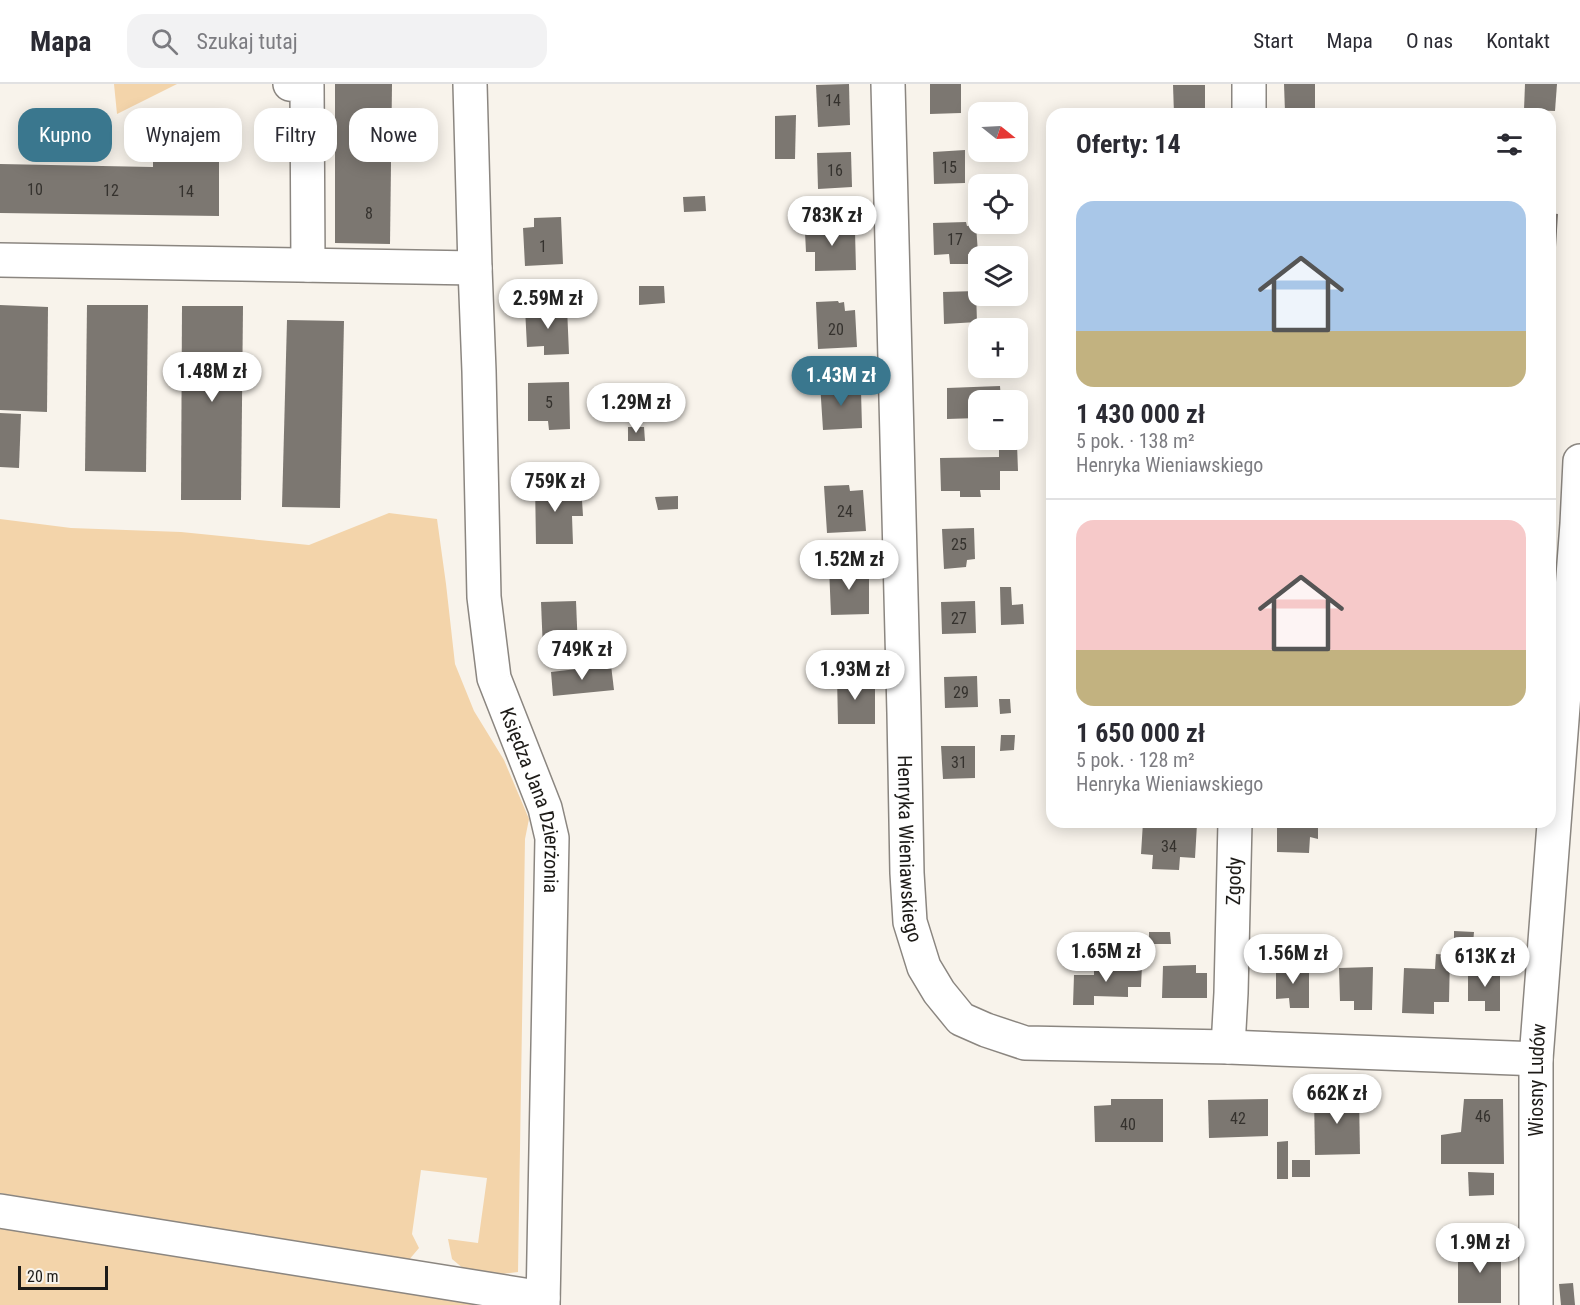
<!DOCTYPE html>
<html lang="pl">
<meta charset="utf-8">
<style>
body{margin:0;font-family:"Roboto Condensed",sans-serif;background:#f2f2f3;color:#2b2b33;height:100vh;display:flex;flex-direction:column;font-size:22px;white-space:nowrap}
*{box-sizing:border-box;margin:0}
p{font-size:20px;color:#7c7c81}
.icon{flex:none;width:33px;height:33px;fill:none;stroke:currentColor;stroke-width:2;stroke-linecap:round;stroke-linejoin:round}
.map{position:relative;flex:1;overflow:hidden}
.drawer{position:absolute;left:1046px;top:24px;width:510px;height:720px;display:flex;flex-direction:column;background:#fff;border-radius:18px;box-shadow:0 3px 15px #0003}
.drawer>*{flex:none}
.guide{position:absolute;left:18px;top:24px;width:570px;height:54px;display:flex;gap:12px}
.needle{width:39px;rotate:108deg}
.tools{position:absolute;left:968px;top:18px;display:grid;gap:12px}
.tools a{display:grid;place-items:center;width:60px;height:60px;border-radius:12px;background:#fff;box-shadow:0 3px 15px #0003;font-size:30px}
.scale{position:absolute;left:18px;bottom:15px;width:90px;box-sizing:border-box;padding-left:6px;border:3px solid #1d1b18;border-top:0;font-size:16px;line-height:21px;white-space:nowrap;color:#1d1b18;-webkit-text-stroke:4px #f8f3eb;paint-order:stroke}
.price{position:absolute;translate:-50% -51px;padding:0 14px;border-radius:21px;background:#fff;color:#222;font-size:20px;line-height:39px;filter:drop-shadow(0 2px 3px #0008)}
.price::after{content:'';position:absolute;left:50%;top:36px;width:18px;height:14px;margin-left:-9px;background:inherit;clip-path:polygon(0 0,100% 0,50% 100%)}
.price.selected{background:#3a778e;color:#fff}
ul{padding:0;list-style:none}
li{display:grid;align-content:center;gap:12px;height:318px;padding:0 30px}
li+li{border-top:2px solid #e1e1e2}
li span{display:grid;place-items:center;height:186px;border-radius:18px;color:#555}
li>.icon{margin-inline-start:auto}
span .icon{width:108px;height:108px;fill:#fffc;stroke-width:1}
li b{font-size:26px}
h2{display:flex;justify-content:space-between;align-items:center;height:72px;padding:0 30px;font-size:26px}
.chip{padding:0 21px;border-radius:18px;background:#fff;box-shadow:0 3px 15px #0003;font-size:21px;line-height:54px}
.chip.selected{background:#3a778e;color:#fff}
header{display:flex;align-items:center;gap:36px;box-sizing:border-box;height:84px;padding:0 30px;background:#fff;border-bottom:2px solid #e1e1e2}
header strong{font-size:28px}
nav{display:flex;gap:33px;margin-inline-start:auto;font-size:21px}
.search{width:420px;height:54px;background:#f2f2f3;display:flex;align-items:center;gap:15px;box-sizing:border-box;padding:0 21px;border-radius:18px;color:#7c7c81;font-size:22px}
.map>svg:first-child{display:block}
</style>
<header>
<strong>Mapa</strong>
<div class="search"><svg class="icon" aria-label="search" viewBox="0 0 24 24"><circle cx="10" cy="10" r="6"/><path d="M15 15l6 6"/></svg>Szukaj tutaj</div>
<nav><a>Start</a><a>Mapa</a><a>O nas</a><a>Kontakt</a></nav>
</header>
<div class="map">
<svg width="1580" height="1221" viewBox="0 0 1580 1221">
<rect width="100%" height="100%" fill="#f8f3eb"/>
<g fill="#f3d4aa">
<path d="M 114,0 L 177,0 L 117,30 Z"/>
<path d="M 389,429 L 437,435 L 446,500 L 455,580 L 474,627 L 504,676 L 529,735 L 525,755 L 518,1188 L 484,1192 L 464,1185 L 452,1175 L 448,1155 L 478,1159 L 487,1094 L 421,1086 L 412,1150 L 419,1164 L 408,1177 L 0,1109 L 0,435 L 71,444 L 181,448 L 309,461 Z"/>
<path d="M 0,1140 L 518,1221 L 0,1221 Z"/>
</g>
<g fill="#7c7771">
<path d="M 335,0 L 392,0 L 390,160 L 335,159 Z"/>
<path d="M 849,0 L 850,41 L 818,43 L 816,1 Z"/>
<path d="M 930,0 L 961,0 L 961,29 L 930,30 Z"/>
<path d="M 1284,0 L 1315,0 L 1315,28 L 1285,28 Z"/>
<path d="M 1525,0 L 1557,0 L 1555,27 L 1524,26 Z"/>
<path d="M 1173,1 L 1205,1 L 1205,30 L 1174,30 Z"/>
<rect x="1481" y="24" width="20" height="6"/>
<path d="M 796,31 L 795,75 L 775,75 L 775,32 Z"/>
<path d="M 1550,62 L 1554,62 L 1553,95 L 1550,95 Z"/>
<path d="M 965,66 L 965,99 L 934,100 L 933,68 Z"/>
<path d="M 851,68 L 852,103 L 818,105 L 817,69 Z"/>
<path d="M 153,75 L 219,76 L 219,132 L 0,129 L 0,80 L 153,83 Z"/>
<path d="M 705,112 L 706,127 L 684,128 L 683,113 Z"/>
<path d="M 1550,129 L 1558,130 L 1556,163 L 1550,163 Z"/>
<path d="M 561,133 L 563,180 L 525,182 L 523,144 L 534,143 L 534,134 Z"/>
<path d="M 966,138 L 967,142 L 976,141 L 978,169 L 968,170 L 968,180 L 950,180 L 949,170 L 934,171 L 933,139 Z"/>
<path d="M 814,139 L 845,139 L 845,147 L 855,147 L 856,186 L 815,187 L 815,168 L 806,168 L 805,148 L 814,147 Z"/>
<path d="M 639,202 L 664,202 L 665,219 L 639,221 Z"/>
<path d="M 976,207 L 977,238 L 944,240 L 943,208 Z"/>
<path d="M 838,217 L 839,219 L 844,218 L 845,227 L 855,226 L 857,263 L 818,265 L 816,218 Z"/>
<path d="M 0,221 L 48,223 L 47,328 L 0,326 Z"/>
<path d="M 87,221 L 148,221 L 146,388 L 85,387 Z"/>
<path d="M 182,222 L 243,222 L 241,416 L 181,416 Z"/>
<path d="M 567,223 L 569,270 L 544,271 L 544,262 L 527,263 L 525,224 Z"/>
<path d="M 287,236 L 344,237 L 340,424 L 282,423 Z"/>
<path d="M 569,298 L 570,345 L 549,346 L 548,337 L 528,337 L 528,299 Z"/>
<path d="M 846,298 L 846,306 L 861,306 L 862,344 L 823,346 L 820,299 Z"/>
<path d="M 1000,302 L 1001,316 L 978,316 L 978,334 L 947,335 L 947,304 Z"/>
<path d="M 0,329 L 21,330 L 19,384 L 0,383 Z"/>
<path d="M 628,343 L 644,343 L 645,357 L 628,357 Z"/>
<path d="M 999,360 L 1017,360 L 1018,387 L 1000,387 L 1000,406 L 980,406 L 981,413 L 960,413 L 960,407 L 941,407 L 940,374 L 999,373 Z"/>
<path d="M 571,397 L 571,415 L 582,416 L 583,432 L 572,432 L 573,460 L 536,460 L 535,398 Z"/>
<path d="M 849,401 L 850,407 L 863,406 L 866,447 L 827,449 L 824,402 Z"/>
<path d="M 678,412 L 678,425 L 658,426 L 655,413 Z"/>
<path d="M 974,444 L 975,475 L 967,476 L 966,483 L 944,485 L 942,445 Z"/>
<path d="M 856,482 L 856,489 L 869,489 L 869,530 L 831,531 L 829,483 Z"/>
<path d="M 1000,503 L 1011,503 L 1012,521 L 1023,520 L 1024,540 L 1001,541 Z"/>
<path d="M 576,517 L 578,566 L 543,567 L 541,518 Z"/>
<path d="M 975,517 L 976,549 L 942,550 L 941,518 Z"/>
<path d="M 611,581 L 614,606 L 553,612 L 551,588 Z"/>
<path d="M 863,591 L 864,601 L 875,601 L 875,640 L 838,640 L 837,592 Z"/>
<path d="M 977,592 L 978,623 L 945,624 L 944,593 Z"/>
<path d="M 999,615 L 1010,615 L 1011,629 L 1000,630 Z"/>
<path d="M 1001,651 L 1015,651 L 1014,666 L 1000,667 Z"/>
<path d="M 941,662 L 975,662 L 975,694 L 943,695 Z"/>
<path d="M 1143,738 L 1197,740 L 1195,774 L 1180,773 L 1179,786 L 1152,785 L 1153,771 L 1141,770 Z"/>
<path d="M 1277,738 L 1318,738 L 1318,755 L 1310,753 L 1309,769 L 1277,768 Z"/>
<path d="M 1454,847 L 1474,848 L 1473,860 L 1454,860 Z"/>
<path d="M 1149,848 L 1170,848 L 1171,860 L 1149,860 Z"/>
<path d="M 1307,855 L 1320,855 L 1320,878 L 1308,879 Z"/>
<path d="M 1436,870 L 1450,871 L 1449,918 L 1434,918 L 1434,930 L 1402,929 L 1404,884 L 1435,885 Z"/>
<path d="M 1094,880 L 1142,881 L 1141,903 L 1128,903 L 1128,913 L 1094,912 L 1094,921 L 1073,921 L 1074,891 L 1094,891 Z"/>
<path d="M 1196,881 L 1196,889 L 1207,889 L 1207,914 L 1162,914 L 1163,882 Z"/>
<path d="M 1276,882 L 1309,882 L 1309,924 L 1290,924 L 1289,914 L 1276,915 Z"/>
<path d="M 1373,883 L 1372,926 L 1354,926 L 1354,917 L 1340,917 L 1339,884 Z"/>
<path d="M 1500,885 L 1500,927 L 1485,927 L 1485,917 L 1468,917 L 1468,886 Z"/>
<path d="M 1314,1012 L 1359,1012 L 1360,1070 L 1315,1071 Z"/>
<path d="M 1111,1015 L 1163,1015 L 1163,1058 L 1095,1058 L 1094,1022 L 1111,1021 Z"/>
<path d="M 1268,1015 L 1268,1052 L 1209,1054 L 1208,1016 Z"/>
<path d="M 1464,1015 L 1503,1015 L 1504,1080 L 1441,1080 L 1441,1051 L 1461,1048 Z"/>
<path d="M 1288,1057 L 1288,1095 L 1277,1095 L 1277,1058 Z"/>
<rect x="1292" y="1076" width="18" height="17"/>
<path d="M 1468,1088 L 1494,1089 L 1494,1111 L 1469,1112 Z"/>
<rect x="1458" y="1162" width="43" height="57"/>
<path d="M 1573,1199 L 1575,1221 L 1561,1221 L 1559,1200 Z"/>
</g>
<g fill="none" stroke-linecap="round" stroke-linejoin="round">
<g stroke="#8b8680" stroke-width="36">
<g id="minor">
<path d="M 290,0 L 307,2 L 308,181"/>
<path id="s1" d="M 470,0 L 475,184 L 479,287 L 484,513 L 494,594 L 545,724 L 552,754 L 543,1221"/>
<path id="s2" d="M 888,0 L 904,629 L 907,789 L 910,838 L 924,883 L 939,908 L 961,935 L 986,946 L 1025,959 L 1228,963 L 1536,975"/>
<path d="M 1249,30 L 1249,0"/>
<path d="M 0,176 L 475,184"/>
<path id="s3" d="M 1228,963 L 1231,909 L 1235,738"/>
<path d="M 0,1127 L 543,1214"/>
<path id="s4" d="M 1536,1221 L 1536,975 L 1577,440 L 1580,377"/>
</g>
</g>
<use href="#minor" stroke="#fff" stroke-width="33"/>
</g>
<g text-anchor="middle" stroke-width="4.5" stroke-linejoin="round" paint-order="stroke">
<g font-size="16" fill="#35322e">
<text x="833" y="22">14</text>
<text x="949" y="89">15</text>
<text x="835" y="92">16</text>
<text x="35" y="111">10</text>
<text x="111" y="112">12</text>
<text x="186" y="113">14</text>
<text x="369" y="135">8</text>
<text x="955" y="161">17</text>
<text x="543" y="168">1</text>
<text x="836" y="251">20</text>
<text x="549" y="324">5</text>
<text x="845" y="433">24</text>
<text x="959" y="466">25</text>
<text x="959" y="540">27</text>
<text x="961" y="614">29</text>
<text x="959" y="684">31</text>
<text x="1169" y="768">34</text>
<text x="1483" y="1038">46</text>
<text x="1238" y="1040">42</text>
<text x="1128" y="1046">40</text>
</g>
<g font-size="20" fill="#1d1b18" stroke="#f8f3eb">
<text dy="7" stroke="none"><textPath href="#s1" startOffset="724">Księdza Jana Dzierżonia</textPath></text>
<text dy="7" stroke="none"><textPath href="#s2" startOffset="765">Henryka Wieniawskiego</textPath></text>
<text dy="7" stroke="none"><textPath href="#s3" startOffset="166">Zgody</textPath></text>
<text dy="7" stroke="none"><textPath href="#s4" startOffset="225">Wiosny Ludów</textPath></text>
</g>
</g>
</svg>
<div class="tools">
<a><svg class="needle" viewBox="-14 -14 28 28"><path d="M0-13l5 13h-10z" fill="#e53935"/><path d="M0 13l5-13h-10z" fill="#7c7c81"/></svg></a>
<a><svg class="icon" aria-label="locate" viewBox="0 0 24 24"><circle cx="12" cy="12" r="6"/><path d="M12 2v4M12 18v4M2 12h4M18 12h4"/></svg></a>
<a><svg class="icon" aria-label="layers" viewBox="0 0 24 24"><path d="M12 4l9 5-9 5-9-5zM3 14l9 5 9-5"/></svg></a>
<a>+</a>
<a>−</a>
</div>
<div class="scale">20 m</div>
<b class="price" style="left:832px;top:163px">783K zł</b>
<b class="price" style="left:548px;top:246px">2.59M zł</b>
<b class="price" style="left:212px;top:319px">1.48M zł</b>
<b class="price selected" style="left:841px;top:323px">1.43M zł</b>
<b class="price" style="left:636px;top:350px">1.29M zł</b>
<b class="price" style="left:555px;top:429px">759K zł</b>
<b class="price" style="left:849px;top:507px">1.52M zł</b>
<b class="price" style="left:582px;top:597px">749K zł</b>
<b class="price" style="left:855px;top:617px">1.93M zł</b>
<b class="price" style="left:1106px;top:899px">1.65M zł</b>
<b class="price" style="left:1293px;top:901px">1.56M zł</b>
<b class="price" style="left:1485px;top:904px">613K zł</b>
<b class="price" style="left:1337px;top:1041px">662K zł</b>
<b class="price" style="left:1480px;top:1190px">1.9M zł</b>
<div class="guide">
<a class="chip selected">Kupno</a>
<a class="chip">Wynajem</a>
<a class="chip">Filtry</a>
<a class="chip">Nowe</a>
</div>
<section class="drawer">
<h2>Oferty: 14<svg class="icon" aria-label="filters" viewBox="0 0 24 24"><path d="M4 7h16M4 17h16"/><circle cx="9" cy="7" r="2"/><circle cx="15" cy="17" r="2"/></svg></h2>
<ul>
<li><span style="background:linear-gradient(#a9c7e8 70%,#c2b280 0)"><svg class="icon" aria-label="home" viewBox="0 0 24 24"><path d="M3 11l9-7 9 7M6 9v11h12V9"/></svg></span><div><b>1 430 000 zł</b><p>5 pok. · 138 m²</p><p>Henryka Wieniawskiego</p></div></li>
<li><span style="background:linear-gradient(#f6c9c9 70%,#c2b280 0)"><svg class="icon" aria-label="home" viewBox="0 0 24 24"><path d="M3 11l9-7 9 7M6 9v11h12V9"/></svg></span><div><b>1 650 000 zł</b><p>5 pok. · 128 m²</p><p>Henryka Wieniawskiego</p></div></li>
</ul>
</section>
</div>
